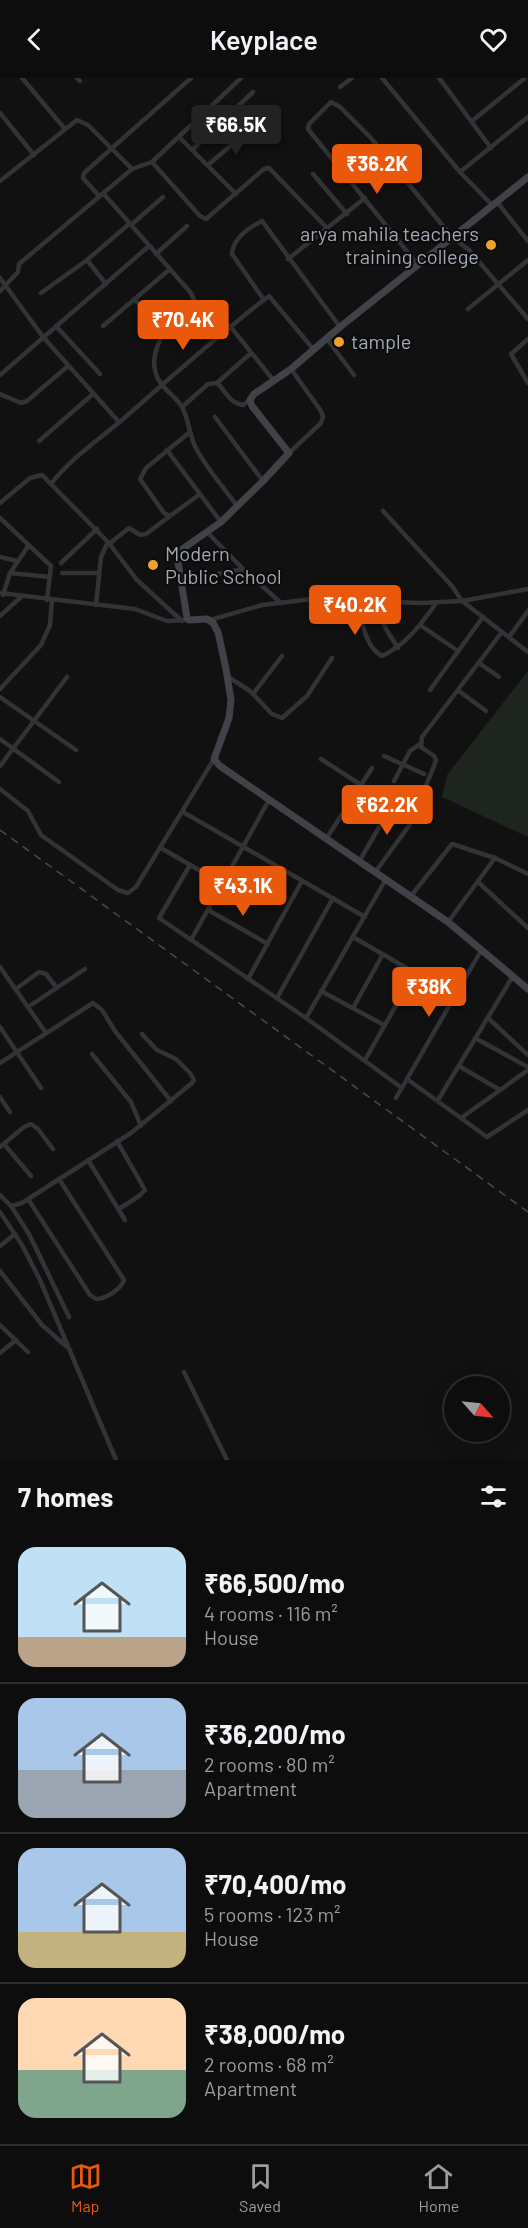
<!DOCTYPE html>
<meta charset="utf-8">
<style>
body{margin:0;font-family:Barlow,sans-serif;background:#161617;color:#f1f3f6;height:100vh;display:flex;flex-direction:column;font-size:22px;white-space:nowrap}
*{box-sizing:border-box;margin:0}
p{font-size:20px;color:#9a9c9e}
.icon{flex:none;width:33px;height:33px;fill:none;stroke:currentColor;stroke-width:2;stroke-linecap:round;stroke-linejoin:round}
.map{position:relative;height:1382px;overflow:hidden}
.panel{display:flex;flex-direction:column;background:#0d0d0e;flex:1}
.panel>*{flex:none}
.needle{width:39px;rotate:117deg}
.tools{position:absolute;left:444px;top:1298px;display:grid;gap:12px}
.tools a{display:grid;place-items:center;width:66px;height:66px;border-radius:50%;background:#0d0d0e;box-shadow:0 6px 24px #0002,0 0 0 2px #2d2d2e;font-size:30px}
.price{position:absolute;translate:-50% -51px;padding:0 14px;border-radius:6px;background:#ea580c;color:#fff;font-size:20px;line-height:39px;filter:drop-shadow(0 2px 3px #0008)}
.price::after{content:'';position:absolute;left:50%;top:36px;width:18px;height:14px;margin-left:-9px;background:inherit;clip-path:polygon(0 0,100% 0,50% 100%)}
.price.current{background:#222;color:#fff}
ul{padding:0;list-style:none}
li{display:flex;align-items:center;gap:18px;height:150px;padding:0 18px}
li+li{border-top:2px solid #2d2d2e}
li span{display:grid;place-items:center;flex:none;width:168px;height:120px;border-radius:18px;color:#555}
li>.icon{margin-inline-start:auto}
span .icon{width:72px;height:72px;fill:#fffc;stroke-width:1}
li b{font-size:26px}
h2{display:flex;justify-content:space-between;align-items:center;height:72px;padding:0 18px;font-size:26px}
header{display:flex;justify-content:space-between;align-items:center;height:78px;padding:0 18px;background:#0d0d0e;font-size:27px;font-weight:600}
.tabs{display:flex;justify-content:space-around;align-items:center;height:84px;border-top:2px solid #2d2d2e;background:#0d0d0e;font-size:16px;color:#9a9c9e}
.tabs a{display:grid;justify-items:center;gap:3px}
.tabs .current{color:#ea580c}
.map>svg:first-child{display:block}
</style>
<header><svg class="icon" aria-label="back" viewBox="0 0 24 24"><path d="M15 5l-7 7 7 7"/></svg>Keyplace<svg class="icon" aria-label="heart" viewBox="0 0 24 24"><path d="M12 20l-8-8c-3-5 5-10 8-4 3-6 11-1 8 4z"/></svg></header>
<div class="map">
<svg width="528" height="1382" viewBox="0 0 528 1382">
<rect width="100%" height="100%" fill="#111112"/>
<path fill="#1d251e" d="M 528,593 L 528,759 L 442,719 L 447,697 Z"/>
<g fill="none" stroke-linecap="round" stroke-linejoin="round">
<g stroke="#323337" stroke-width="4.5">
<path d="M 22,0 L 65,51"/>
<path d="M 77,0 L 80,3"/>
<path d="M 382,0 L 460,94 L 492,127"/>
<path d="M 439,0 L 491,70"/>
<path d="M 340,9 L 352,0"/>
<path d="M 0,35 L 34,77"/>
<path d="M 472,43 L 525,0"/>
<path d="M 179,59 L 236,116"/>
<path d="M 193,71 L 253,14"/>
<path d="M 152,84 L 200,138 L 206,141 L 264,91 L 269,90 L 328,151"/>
<path d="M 208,87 L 250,51"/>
<path d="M 460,94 L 528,39"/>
<path d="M 313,96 L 347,136"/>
<path d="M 346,97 L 378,70"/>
<path d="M 0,103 L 77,42 L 88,47 L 132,91"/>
<path d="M 103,115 L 191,215 L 195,224 L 221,255"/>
<path d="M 99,118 L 83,100 L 84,95 L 191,0"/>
<path d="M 497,124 L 528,163"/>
<path d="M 131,147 L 163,119"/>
<path d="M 156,176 L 187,148"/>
<path d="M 288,181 L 365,120"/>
<path d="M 87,182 L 106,206"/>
<path d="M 418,187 L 308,51 L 309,46 L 331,24 L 340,29 L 371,60 L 452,159 L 469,172 L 528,241"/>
<path d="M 0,200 L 43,259 L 119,344"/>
<path d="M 0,213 L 18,194 L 19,186 L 132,91 L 152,84 L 241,0"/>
<path d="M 41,215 L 87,182 L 129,146"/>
<path d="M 135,222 L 165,253"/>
<path d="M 264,222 L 232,176 C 233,161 248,150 262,143 L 340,249"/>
<path d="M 195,224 C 174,238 147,269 156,296 C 160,310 175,317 182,329 C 189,341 189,359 197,372 C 208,392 224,410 237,428"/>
<path d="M 468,231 L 528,182"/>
<path d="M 56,248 L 100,296"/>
<path d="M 103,248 L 170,191"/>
<path d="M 230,248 L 274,303"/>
<path d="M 327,261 L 354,297"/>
<path d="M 528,261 L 511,276 L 528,305"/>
<path d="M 0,297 L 149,168"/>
<path d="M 217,305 L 251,275"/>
<path d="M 0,316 L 21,325 L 27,323 L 68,288"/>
<path d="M 182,329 L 208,306 L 217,305 C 226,313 229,325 243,327 L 250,322"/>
<path d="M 215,339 L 263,403"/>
<path d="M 190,354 L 146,390 L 140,401 L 164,435 L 170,438 L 200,416"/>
<path d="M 39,363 L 93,316"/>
<path d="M 167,372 L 221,444"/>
<path d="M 289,375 L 321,345 L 323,339 L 321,333 L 291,291"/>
<path d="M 51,406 C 71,380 97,363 122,342 C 170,300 218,257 269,218 L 314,272"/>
<path d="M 0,425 L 30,400 L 42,397 L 108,464 L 101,479 L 96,527"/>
<path d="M 383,433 L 452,508 L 462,523 L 528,574"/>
<path d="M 0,440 L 51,488 L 47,522"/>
<path d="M 207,454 L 243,491 L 281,525"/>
<path d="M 108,464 L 137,502 L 182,543"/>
<path d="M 109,466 L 129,450 L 140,457 L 146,456 L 170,438"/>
<path d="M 0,479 L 17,483"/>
<path d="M 61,485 L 97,451"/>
<path d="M 10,495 L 50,499"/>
<path d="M 62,495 L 98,495"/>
<path d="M 182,503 L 243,491"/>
<path d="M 0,515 L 135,531 L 167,543 L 189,542"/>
<path d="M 3,517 L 10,495 L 29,467"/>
<path d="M 360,522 C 360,540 365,569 382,578 C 406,567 422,545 437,524"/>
<path d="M 374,523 L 386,551 L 398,570"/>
<path d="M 0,538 L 21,519"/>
<path d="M 210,542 L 262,527 L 313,521 L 421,525 L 462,523 L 528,511"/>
<path d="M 420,547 L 458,573"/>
<path d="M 509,559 L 528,533"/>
<path d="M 479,585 L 499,599"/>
<path d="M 227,598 L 250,613 L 272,636 L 282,640 L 307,618 L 332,580"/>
<path d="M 0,611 L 41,567 L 50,547 L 52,522"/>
<path d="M 430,612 L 483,539"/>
<path d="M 459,613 L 486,633"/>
<path d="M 253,616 L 282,578"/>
<path d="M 0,619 L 76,672"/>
<path d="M 0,661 L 59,704"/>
<path d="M 384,678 L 424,696"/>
<path d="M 321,681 L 361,707"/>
<path d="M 0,688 L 67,599"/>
<path d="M 394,703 L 410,673 L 420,666"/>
<path d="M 0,711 L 28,733 L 41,757 L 118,812 L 128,815 L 136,809 L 214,681"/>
<path d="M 183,734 L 365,839"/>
<path d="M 326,761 L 372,690"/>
<path d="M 161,770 L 223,806"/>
<path d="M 360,782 L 395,722"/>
<path d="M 190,787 L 159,840 L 306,940 L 402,1010"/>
<path d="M 376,793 L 411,745 L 434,688 L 436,682 L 434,678 L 421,669 L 422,659 L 502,554"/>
<path d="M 478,804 L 528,850"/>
<path d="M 411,818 L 452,766 L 495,780 L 528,796"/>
<path d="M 208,832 L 268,866"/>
<path d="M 448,844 L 495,780"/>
<path d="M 353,859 L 455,918"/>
<path d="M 191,862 L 269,722"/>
<path d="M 0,889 L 46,955"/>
<path d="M 248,901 L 302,803"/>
<path d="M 16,911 L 39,894 L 46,896 L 57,910"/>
<path d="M 321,913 L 384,947"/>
<path d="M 277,920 L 333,820"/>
<path d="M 28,929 L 85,891"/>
<path d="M 353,930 L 383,876"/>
<path d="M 306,940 L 386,801"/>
<path d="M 488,940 L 528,977"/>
<path d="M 0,949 L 41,1010"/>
<path d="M 475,960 L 528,989"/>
<path d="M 92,976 L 131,1024 L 141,1048"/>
<path d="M 365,982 L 415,894"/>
<path d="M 0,985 L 93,925 L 102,932 L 115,953 L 171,1023"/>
<path d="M 459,988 L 500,1012"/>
<path d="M 407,1001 L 487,1059 L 528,1032"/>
<path d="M 0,1019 L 10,1034"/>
<path d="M 396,1020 L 482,871"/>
<path d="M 438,1022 L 513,898"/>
<path d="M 461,1040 L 528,992"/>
<path d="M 117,1063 L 145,1112 L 139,1118 L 119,1131"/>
<path d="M 4,1066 L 31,1098"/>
<path d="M 0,1069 L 24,1049 L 31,1046 L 38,1051 L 53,1071"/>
<path d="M 88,1082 L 125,1142"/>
<path d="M 0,1117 L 11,1128 L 22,1125 L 131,1055 L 192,1005 L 194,1002 L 190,995 L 176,981 L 157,972 L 142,956"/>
<path d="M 28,1121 L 90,1217 L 96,1221 C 106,1221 121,1211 124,1202 L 59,1101"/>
<path d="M 11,1128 L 29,1156 L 69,1239"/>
<path d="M 0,1134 L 22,1167 L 40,1202 L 116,1382"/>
<path d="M 0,1168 L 15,1156"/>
<path d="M 0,1193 L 42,1247 L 67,1269"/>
<path d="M 0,1247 L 28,1274"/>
<path d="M 0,1275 L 16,1262"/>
<path d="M 184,1294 L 227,1382"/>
</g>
<path stroke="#404247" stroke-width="7" d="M 528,99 L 340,249 L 291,291 L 254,316 L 250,322 L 252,328 L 289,375 L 263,403 L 221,444 L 181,472 L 178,484 L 187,540 L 189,542 L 207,541 L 213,545 L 218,554 L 226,591 L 231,622 L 229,640 L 214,681 L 220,688 L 448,844 L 528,911"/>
<path stroke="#494b50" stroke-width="1.5" stroke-dasharray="8 6" stroke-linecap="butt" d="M 0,752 L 528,1134"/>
</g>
<g fill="#efa12c" stroke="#0c0c0d" stroke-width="2">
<circle cx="491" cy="167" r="6"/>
<circle cx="339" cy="264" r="6"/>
<circle cx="153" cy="487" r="6"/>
</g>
<g text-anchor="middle" stroke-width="4.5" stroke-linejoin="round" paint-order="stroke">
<g font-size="20" fill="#a2a8b3" stroke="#0c0c0d" text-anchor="start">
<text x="479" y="163" text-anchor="end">arya mahila teachers<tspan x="479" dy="23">training college</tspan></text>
<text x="351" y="271">tample</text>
<text x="165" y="483">Modern<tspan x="165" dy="23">Public School</tspan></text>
</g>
</g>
</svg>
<div class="tools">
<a><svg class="needle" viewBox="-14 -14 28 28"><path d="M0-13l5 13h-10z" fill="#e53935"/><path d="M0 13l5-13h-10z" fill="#9a9c9e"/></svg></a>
</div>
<b class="price current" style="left:236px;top:78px">₹66.5K</b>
<b class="price" style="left:377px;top:117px">₹36.2K</b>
<b class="price" style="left:183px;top:273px">₹70.4K</b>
<b class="price" style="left:355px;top:558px">₹40.2K</b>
<b class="price" style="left:387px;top:758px">₹62.2K</b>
<b class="price" style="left:243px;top:839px">₹43.1K</b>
<b class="price" style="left:429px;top:940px">₹38K</b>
</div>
<section class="panel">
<h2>7 homes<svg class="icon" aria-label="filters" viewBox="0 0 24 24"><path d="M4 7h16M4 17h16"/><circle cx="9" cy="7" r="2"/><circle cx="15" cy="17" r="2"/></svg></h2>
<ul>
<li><span style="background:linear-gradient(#bfe0f5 75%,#b9a48a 0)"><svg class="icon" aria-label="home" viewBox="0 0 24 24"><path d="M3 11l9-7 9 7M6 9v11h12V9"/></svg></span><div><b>₹66,500/mo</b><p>4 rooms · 116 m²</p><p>House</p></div></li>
<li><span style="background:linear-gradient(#a9c7e8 60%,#9aa5b1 0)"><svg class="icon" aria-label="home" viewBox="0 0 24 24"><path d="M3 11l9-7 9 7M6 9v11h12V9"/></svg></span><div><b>₹36,200/mo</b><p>2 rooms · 80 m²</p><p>Apartment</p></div></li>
<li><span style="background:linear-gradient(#a9c7e8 70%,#c2b280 0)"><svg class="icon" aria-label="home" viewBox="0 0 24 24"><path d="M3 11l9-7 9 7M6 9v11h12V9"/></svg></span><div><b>₹70,400/mo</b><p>5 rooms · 123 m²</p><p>House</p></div></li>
<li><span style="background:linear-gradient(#ffd9b3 60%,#7fa58c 0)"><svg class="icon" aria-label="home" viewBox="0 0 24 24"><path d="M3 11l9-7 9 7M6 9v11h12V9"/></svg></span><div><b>₹38,000/mo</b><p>2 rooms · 68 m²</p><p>Apartment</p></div></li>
</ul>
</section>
<nav class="tabs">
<a class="current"><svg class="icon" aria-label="map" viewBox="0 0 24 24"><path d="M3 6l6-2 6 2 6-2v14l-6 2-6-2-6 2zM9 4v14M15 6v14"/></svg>Map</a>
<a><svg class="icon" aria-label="saved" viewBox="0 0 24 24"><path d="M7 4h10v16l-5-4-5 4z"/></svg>Saved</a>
<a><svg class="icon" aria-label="home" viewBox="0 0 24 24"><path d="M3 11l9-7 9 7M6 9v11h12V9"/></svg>Home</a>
</nav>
